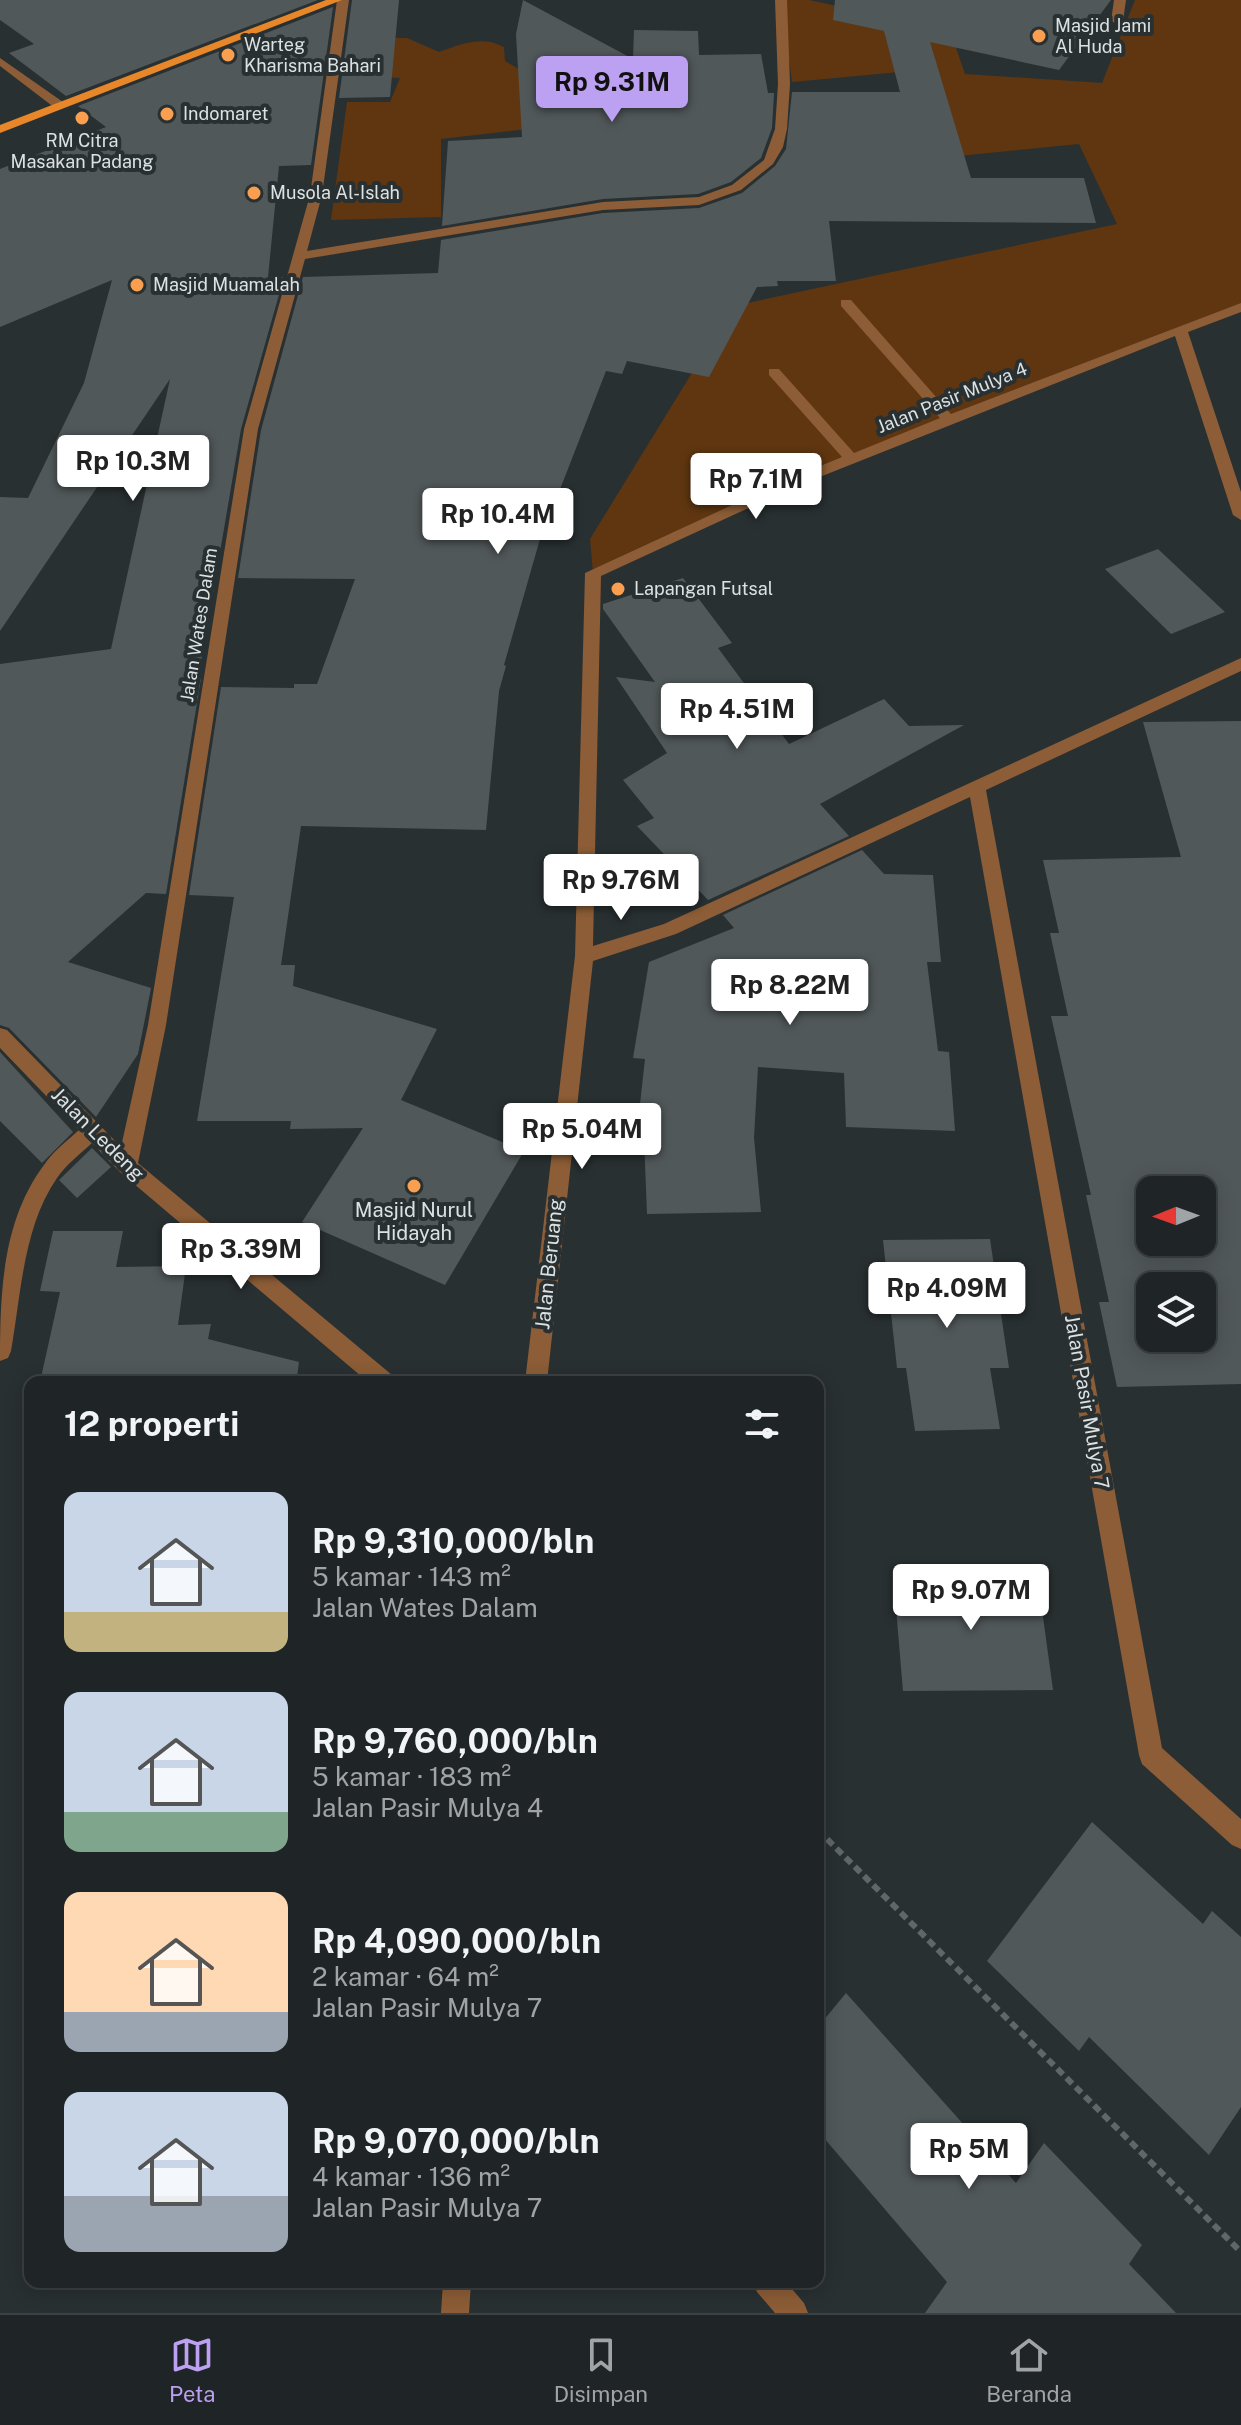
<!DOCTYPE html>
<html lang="id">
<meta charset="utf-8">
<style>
body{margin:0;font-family:"Public Sans",sans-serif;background:#272c2e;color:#f1f3f6;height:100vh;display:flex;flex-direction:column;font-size:30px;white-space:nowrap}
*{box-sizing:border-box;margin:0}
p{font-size:26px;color:#a1a4a7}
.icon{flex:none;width:44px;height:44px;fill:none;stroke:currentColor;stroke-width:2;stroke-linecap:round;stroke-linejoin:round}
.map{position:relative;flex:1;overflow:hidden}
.sheet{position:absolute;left:24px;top:1376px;width:800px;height:912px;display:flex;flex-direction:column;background:#1f2426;border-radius:16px;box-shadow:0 4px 20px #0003,0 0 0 2px #3c4143}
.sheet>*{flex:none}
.needle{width:52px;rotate:269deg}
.tools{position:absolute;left:1136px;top:1176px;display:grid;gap:16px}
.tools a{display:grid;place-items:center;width:80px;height:80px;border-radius:16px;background:#1f2426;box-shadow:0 4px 20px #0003,0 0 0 2px #3c4143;font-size:40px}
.price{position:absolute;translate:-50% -68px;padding:0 18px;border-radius:8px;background:#fff;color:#222;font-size:26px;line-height:52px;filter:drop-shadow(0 2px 4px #0008)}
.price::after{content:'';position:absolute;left:50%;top:48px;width:24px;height:18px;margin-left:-12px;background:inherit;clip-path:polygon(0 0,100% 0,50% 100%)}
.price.on{background:#bca0f2;color:#111}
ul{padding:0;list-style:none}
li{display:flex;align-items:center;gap:24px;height:200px;padding:0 40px}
li span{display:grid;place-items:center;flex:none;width:224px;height:160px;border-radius:16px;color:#555}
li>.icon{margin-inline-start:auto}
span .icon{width:96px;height:96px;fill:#fffc;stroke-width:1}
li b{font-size:34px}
h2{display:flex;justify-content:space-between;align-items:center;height:96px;padding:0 40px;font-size:34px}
.dock{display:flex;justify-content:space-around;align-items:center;height:112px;border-top:2px solid #3c4143;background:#1f2426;font-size:22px;color:#a1a4a7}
.dock a{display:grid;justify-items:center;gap:4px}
.dock .on{color:#bca0f2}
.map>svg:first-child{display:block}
</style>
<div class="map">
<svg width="1241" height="2313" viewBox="0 0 1241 2313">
<rect width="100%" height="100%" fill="#293032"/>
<g fill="#5f3610">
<path d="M 781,0 L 809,0 L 950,30 L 965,74 L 1102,83 L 1135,0 L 1241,0 L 1241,307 L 950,421 L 593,573 L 590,539 L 733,306 L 1117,224 L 1079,144 L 939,158 L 921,70 L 792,82 Z"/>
<path d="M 392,38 L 407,38 L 439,52 C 461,44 482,35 504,47 L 505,61 L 607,120 L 441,139 L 441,217 L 331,220 L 347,102 L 390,102 L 400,78 L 352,75 Z"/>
</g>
<g fill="#51585a" fill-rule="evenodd">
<path d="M 0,0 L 318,0 L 66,96 L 9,53 L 34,44 L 0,20 Z"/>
<path d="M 352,0 L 399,0 L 390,97 L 339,98 Z"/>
<path d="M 523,0 L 633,59 L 634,30 L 698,31 L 699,55 L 761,54 L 768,93 L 774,93 L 772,128 L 761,158 L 731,182 L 698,194 L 603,199 L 442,226 L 448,141 L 522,137 L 516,34 Z"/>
<path d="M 835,0 L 1111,0 L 1059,70 L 930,42 L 971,178 L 1084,178 L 1096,223 L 829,221 L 836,281 L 777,281 L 778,286 L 757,287 L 709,377 L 627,361 L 622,374 L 606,371 L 545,528 L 544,525 L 504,665 L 506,666 L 499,691 L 486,830 L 301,826 L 281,965 L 295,965 L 293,986 L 437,1029 L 401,1100 L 524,1151 L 445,1285 L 302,1222 L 363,1128 L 290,1129 L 291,1121 L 197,1121 L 234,897 L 189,895 L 221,687 L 294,688 L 294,684 L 317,684 L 355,579 L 238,578 L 261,430 L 303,277 L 438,273 L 441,240 L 603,213 L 699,208 L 742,193 L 775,166 L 786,149 L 792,92 L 900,92 L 884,31 L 833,20 Z"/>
<path d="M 333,7 L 311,165 L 279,166 L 268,277 L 284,277 L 241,429 L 213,593 L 204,593 L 201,678 L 166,894 L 146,893 L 68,962 L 151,988 L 138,1054 L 96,1117 L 9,1028 L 0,1025 L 0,664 L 111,649 L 170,379 L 0,631 L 0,497 L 28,498 L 84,383 L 112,280 L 0,327 L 0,169 L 106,127 L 78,106 Z"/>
<path d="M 1158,549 L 1225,612 L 1171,634 L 1105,569 Z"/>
<path d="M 683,578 L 732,643 L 718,648 L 789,744 L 884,699 L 909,726 L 964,725 L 820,804 L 849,836 L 708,900 L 637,826 L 654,818 L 623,780 L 667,753 L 616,677 L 655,682 L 603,609 L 603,604 Z"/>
<path d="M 1241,721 L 1241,1384 L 1117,1387 L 1099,1302 L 1109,1302 L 1086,1195 L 1091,1195 L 1051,1016 L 1068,1016 L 1050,933 L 1059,933 L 1043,860 L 1181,857 L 1143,722 ZM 1150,1190 L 1202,1190 L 1202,1242 L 1150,1242 ZM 1150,1286 L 1202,1286 L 1202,1338 L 1150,1338 Z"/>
<path d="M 862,850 L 884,874 L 933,875 L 941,962 L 927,962 L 938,1051 L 949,1052 L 955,1131 L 846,1127 L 844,1073 L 758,1067 L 754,1138 L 761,1212 L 647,1214 L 643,1113 L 639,1113 L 645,1059 L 633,1058 L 649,962 L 734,928 L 723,915 Z"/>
<path d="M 0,1052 L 73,1132 L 42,1163 L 0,1121 Z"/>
<path d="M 92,1148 L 111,1167 L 77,1198 L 59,1180 Z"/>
<path d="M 53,1231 L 123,1231 L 116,1267 L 186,1266 L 178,1325 L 211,1324 L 208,1339 L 299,1362 L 297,1377 L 40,1382 L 60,1292 L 40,1291 Z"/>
<path d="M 990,1239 L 1009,1368 L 990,1368 L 1000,1429 L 915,1431 L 906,1368 L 897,1368 L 883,1240 Z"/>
<path d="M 893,1572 L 1037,1573 L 1053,1690 L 903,1691 Z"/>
<path d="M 1092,1822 L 1203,1924 L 1212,1911 L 1241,1937 L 1241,2107 L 1209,2155 L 1089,2037 L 1079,2051 L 987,1961 Z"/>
<path d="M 846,1993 L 1016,2183 L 1044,2143 L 1142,2245 L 1129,2264 L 1176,2313 L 925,2313 L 947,2282 L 818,2131 L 818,2027 Z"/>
</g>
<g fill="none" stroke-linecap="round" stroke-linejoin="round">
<path stroke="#606768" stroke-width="6" stroke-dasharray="8 5" stroke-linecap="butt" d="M 818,1830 L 1241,2252"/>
<g fill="#8c5d36" fill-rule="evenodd">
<path d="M 337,0 L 349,0 L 322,195 L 307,251 L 603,202 L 699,197 L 732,185 L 764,160 L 775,129 L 778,84 L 775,0 L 787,0 L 790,84 L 787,129 L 783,147 L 773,164 L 741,190 L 699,205 L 603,210 L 305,259 L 258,429 L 166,1025 L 138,1163 L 392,1375 L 395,1382 L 368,1382 L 120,1172 L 92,1143 C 80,1154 66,1165 57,1178 C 23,1227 21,1295 11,1351 L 8,1358 L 0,1361 C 0,1294 2,1221 44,1165 C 53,1151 67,1141 79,1130 L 0,1048 L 0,1028 L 7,1030 L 121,1147 L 148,1025 L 244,429 L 310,195 Z"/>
<path d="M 1114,0 L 1126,0 L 1123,21 L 1117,24 L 1111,21 Z"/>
<path d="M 0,58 L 63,102 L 63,108 L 55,108 L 0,66 Z"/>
<path d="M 841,300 L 851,300 L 951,414 L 1241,303 L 1241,312 L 1188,332 L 1241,492 L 1241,520 L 1233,515 L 1175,336 L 792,488 L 601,576 L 593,946 L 664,924 L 1241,658 L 1241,671 L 986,790 L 1162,1748 L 1241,1819 L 1241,1849 L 1232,1845 L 1142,1764 L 1139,1755 L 970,797 L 676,934 L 593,961 L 547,1382 L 525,1382 L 575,956 L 585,573 L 782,482 L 842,457 L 769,375 L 769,369 L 779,369 L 854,453 L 940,418 L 841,306 Z"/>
<path d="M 443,2282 L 471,2282 L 469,2313 L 441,2313 Z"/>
<path d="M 753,2282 L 786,2282 L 804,2303 L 808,2313 L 775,2313 L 757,2292 Z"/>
</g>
<path fill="#e78729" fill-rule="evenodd" d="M 326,0 L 342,0 L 0,133 L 0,125 Z"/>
</g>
<g fill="#fa9f4f" stroke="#293032" stroke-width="3">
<circle cx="1039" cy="36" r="8"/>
<circle cx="228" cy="55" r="8"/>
<circle cx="167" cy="114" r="8"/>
<circle cx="82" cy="118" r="8"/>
<circle cx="254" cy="193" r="8"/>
<circle cx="137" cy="285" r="8"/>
<circle cx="618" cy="589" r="8"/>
<circle cx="414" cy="1186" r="8"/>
</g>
<g text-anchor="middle" stroke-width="8" stroke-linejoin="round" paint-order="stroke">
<g font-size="18" fill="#dce1e2" stroke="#293032" text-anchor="start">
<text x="1055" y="32">Masjid Jami<tspan x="1055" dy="21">Al Huda</tspan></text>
<text x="244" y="51">Warteg<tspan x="244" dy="21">Kharisma Bahari</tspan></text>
<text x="183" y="120">Indomaret</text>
<text x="82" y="147" text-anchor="middle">RM Citra<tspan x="82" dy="21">Masakan Padang</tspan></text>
<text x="270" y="199">Musola Al-Islah</text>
<text x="153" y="291">Masjid Muamalah</text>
<text x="634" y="595">Lapangan Futsal</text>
</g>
<g font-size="18" fill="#dce1e2" stroke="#293032">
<text transform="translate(952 398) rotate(-22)" y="6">Jalan Pasir Mulya 4</text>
<text transform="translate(199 625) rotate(-81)" y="6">Jalan Wates Dalam</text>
</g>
<g font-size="20" fill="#dce1e2" stroke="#293032">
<text transform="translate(98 1134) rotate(45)" y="7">Jalan Ledeng</text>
<text transform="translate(549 1264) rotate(-84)" y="7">Jalan Beruang</text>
<text transform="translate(1087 1402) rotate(80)" y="7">Jalan Pasir Mulya 7</text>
</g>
<g font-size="20" fill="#dce1e2" stroke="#293032">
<text x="414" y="1217">Masjid Nurul<tspan x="414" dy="23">Hidayah</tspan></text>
</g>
</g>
</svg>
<div class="tools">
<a><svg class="needle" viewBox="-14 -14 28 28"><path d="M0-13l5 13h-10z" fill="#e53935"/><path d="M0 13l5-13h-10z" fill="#a1a4a7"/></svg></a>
<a><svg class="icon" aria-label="layers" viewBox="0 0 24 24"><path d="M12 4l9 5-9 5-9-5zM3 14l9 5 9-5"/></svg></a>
</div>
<b class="price on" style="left:612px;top:124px">Rp 9.31M</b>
<b class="price" style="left:133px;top:503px">Rp 10.3M</b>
<b class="price" style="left:756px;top:521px">Rp 7.1M</b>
<b class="price" style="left:498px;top:556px">Rp 10.4M</b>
<b class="price" style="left:737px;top:751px">Rp 4.51M</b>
<b class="price" style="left:621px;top:922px">Rp 9.76M</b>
<b class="price" style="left:790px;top:1027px">Rp 8.22M</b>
<b class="price" style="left:582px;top:1171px">Rp 5.04M</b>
<b class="price" style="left:241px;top:1291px">Rp 3.39M</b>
<b class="price" style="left:947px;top:1330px">Rp 4.09M</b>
<b class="price" style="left:971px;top:1632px">Rp 9.07M</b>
<b class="price" style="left:969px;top:2191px">Rp 5M</b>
<section class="sheet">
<h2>12 properti<svg class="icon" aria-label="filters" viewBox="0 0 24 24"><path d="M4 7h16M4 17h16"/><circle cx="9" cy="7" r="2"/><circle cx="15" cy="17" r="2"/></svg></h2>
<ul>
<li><span style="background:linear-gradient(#c9d6e8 75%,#c2b280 0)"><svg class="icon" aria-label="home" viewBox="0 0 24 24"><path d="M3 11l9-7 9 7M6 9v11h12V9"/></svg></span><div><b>Rp 9,310,000/bln</b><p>5 kamar · 143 m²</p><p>Jalan Wates Dalam</p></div></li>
<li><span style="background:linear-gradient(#c9d6e8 75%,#7fa58c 0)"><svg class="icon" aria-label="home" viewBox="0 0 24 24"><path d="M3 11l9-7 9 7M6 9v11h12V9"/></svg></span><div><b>Rp 9,760,000/bln</b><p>5 kamar · 183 m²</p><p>Jalan Pasir Mulya 4</p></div></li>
<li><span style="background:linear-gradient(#ffd9b3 75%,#9aa5b1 0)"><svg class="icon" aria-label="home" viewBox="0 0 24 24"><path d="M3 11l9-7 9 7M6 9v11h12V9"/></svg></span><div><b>Rp 4,090,000/bln</b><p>2 kamar · 64 m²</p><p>Jalan Pasir Mulya 7</p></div></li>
<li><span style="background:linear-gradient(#c9d6e8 65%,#9aa5b1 0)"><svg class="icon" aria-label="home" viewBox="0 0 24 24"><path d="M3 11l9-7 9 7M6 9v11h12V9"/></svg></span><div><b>Rp 9,070,000/bln</b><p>4 kamar · 136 m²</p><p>Jalan Pasir Mulya 7</p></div></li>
</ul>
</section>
</div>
<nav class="dock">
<a class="on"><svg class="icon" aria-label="map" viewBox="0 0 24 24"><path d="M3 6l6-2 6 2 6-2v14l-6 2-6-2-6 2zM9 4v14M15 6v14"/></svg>Peta</a>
<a><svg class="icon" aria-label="saved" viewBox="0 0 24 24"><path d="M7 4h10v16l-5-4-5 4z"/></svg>Disimpan</a>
<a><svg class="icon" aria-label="home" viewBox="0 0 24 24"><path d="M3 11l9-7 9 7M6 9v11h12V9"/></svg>Beranda</a>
</nav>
